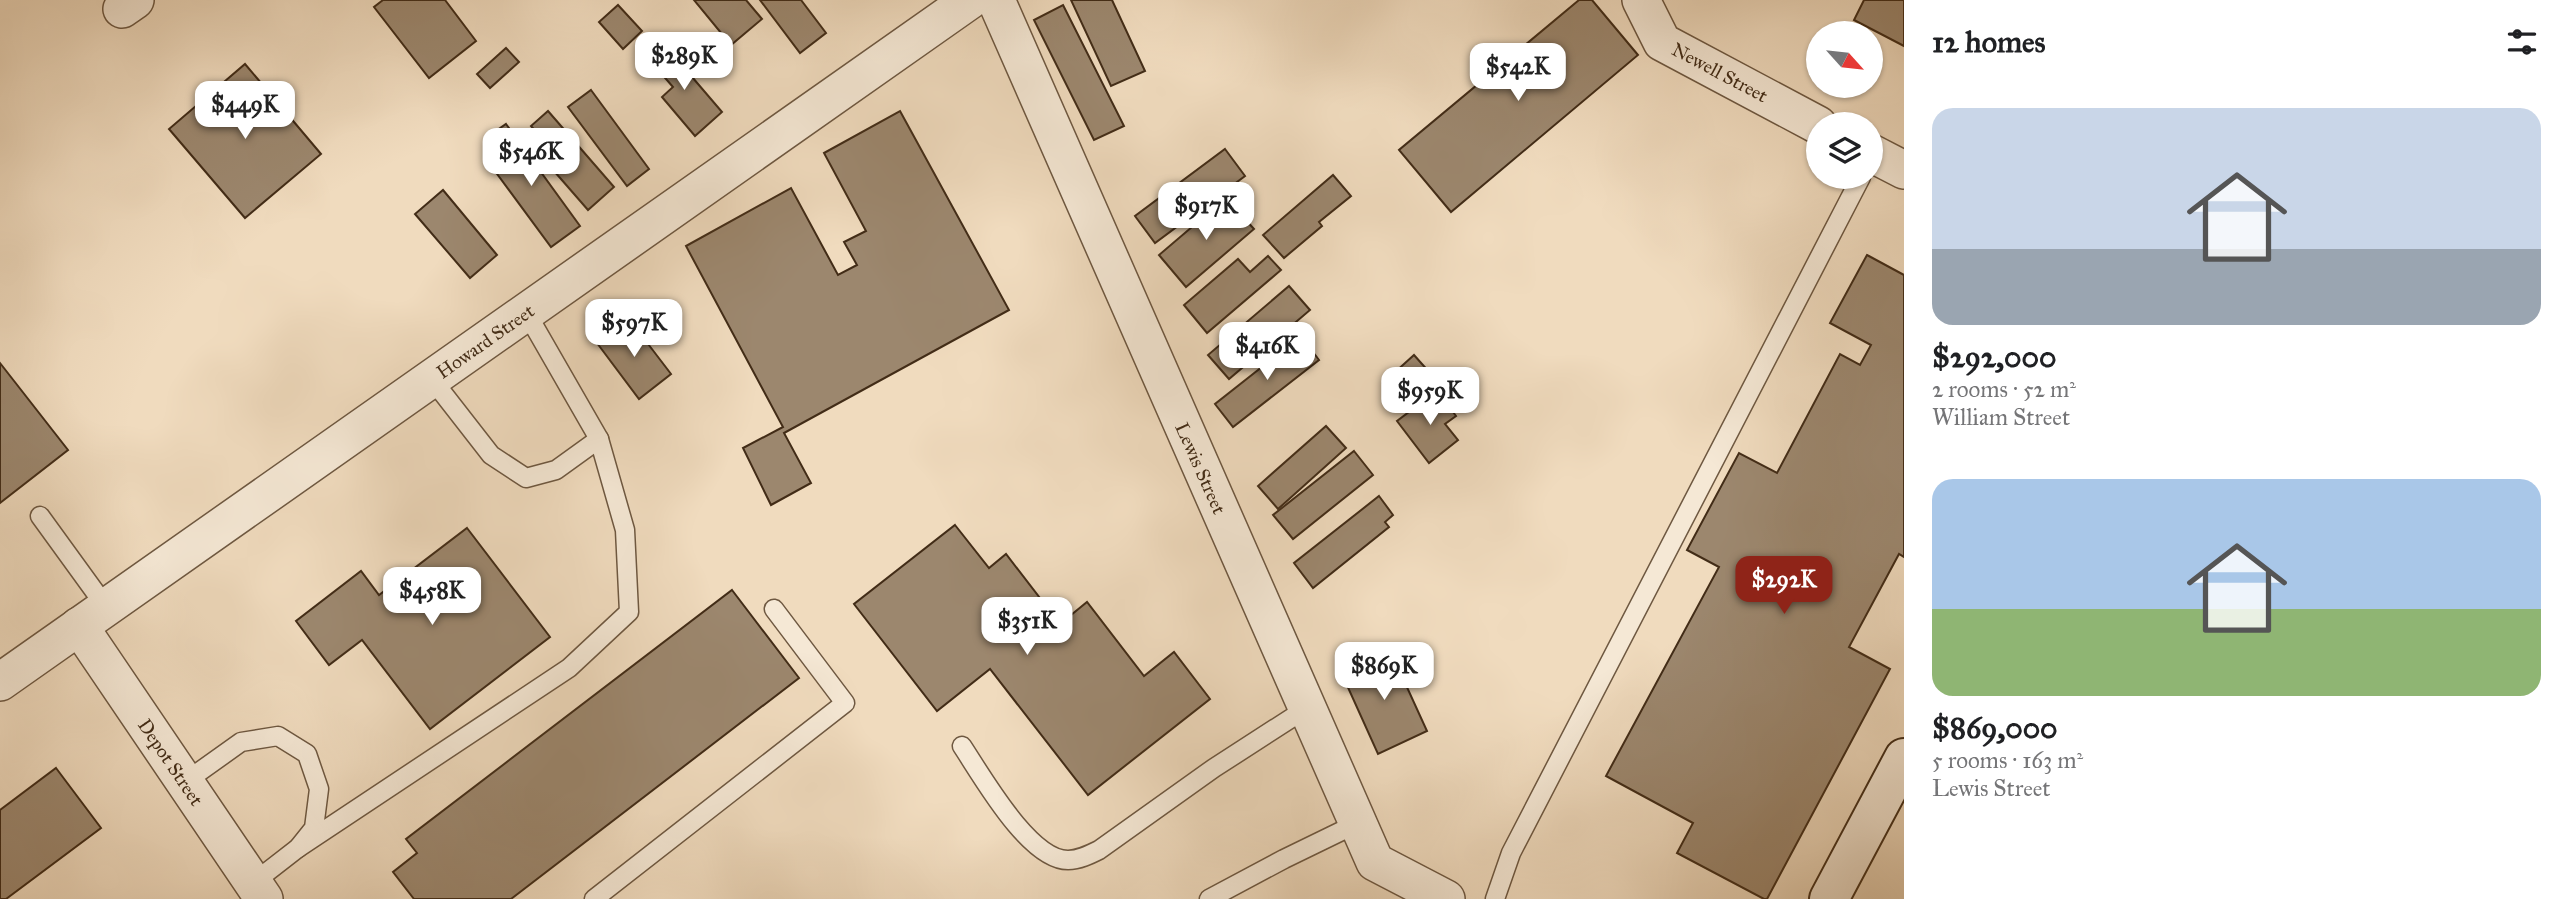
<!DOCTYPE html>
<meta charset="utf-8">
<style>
body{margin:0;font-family:"IM FELL Great Primer",serif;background:#f6f6f6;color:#202124;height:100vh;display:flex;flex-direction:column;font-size:26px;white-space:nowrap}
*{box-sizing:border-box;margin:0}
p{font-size:23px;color:#757577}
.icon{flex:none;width:38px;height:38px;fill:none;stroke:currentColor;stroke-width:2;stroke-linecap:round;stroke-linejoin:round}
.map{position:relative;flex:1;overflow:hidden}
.sheet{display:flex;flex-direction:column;background:#fff;width:665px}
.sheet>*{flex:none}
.needle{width:46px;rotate:117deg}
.tools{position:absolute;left:1806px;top:21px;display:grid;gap:14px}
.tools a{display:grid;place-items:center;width:77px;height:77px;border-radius:50%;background:#fff;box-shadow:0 2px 5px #0004;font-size:35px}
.price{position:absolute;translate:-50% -60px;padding:0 16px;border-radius:14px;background:#fff;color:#222;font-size:23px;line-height:46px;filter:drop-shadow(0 2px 4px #0008)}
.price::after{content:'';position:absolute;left:50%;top:42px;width:21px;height:16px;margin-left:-10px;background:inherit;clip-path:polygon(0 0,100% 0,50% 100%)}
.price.current{background:#8f2418;color:#fff}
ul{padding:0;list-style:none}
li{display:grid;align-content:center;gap:14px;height:371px;padding:0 28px}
li span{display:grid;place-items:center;height:217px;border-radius:21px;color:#555}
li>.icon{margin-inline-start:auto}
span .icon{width:126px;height:126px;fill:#fffc;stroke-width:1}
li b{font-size:30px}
h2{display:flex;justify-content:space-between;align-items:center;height:84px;padding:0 28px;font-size:30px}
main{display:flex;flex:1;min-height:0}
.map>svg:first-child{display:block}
</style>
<main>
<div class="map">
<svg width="1904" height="899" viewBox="0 0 1904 899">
<rect width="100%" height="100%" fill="#f0dbbe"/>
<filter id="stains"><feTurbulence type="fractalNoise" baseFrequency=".00286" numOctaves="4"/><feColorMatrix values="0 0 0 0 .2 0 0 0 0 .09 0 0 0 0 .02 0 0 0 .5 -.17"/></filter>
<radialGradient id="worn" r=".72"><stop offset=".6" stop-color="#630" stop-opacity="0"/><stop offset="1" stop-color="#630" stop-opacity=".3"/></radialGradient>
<g fill="#9c876e" stroke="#422c17" stroke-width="2">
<path d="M 383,0 L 445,0 L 476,41 L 429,78 L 374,7 Z"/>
<path d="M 694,0 L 746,0 L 762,19 L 731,45 Z"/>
<path d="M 760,0 L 801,0 L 826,33 L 800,53 Z"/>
<path d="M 1071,0 L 1112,0 L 1145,71 L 1111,86 Z"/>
<path d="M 1579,0 L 1592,0 L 1638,55 L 1451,212 L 1399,150 Z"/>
<path d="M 1864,0 L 1904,0 L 1904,46 L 1854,20 Z"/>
<path d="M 618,5 L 642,31 L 623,49 L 599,22 Z"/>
<path d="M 1063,5 L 1124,126 L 1094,140 L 1034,20 Z"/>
<path d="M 663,43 L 722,112 L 695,136 L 662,97 L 673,87 L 647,57 Z"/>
<path d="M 506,48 L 519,62 L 490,88 L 477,74 Z"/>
<path d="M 245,64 L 321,154 L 245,218 L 169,129 Z"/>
<path d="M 591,90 L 649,169 L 627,186 L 568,107 Z"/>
<path d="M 548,111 L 614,187 L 588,210 L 534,148 L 543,140 L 531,126 Z"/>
<path d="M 900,111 L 1009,310 L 784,433 L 811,483 L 771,505 L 743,448 L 783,427 L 686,246 L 791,188 L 838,275 L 857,265 L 844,242 L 866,231 L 824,153 Z"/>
<path d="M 506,124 L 580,226 L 551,247 L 489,163 L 499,155 L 486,138 Z"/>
<path d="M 1225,149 L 1245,176 L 1155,243 L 1135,216 Z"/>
<path d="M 1333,175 L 1351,196 L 1319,222 L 1322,226 L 1284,258 L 1263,235 Z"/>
<path d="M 443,190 L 497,255 L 470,278 L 415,214 Z"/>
<path d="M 1226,198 L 1254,229 L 1186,287 L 1159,255 Z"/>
<path d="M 1867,255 L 1904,275 L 1904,557 L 1899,554 L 1849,647 L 1890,669 L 1767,899 L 1764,899 L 1677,853 L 1693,823 L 1606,776 L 1719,567 L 1687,550 L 1739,453 L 1777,473 L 1840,354 L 1860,365 L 1871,345 L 1830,323 Z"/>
<path d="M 1268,256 L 1281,270 L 1207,333 L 1184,305 L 1238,259 L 1250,272 Z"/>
<path d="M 1289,286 L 1310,310 L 1229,379 L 1208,355 Z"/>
<path d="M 629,319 L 671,374 L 639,399 L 597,343 Z"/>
<path d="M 1301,336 L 1319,360 L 1233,427 L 1215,404 Z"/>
<path d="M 1414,355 L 1438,382 L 1407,409 L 1383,383 Z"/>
<path d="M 0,363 L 68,450 L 0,503 Z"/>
<path d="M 1437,391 L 1456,416 L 1445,424 L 1458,440 L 1429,463 L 1397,421 Z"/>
<path d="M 1326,426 L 1346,448 L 1278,509 L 1258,486 Z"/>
<path d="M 1354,451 L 1373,475 L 1293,539 L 1273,515 Z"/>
<path d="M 1379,496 L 1393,515 L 1385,522 L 1389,527 L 1313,588 L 1294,563 Z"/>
<path d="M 955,525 L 989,568 L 1006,554 L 1060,624 L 1087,602 L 1144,676 L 1174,652 L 1210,699 L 1088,795 L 990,669 L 937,711 L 854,604 Z"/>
<path d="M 467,528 L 550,637 L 430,729 L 362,640 L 329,665 L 296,621 L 361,571 L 379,595 Z"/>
<path d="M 732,590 L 799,678 L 511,899 L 414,899 L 393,872 L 417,853 L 406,839 Z"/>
<path d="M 1390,650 L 1427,731 L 1378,754 L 1341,672 Z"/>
<path d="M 56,768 L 101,828 L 6,899 L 0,899 L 0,810 Z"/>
</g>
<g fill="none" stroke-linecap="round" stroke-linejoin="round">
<g stroke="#6e5841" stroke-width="21">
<g id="lane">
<path d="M 431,378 L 491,455 L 526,478 L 556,470 L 599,439"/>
<path d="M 40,516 L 106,607"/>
<path d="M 962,746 C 982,776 1029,860 1068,860 C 1079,860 1089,855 1099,850 L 1214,768 L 1307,708"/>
<path d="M 185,782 L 241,742 L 278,736 L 307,754 L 319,789 L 314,828 L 298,848 L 253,883"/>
<path d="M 298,848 L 569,668 L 629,612 L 625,530 L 599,439 L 526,312"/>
<path d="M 594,899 L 845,703 L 774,609"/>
<path d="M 1209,899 L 1284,859 L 1358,823"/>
<path d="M 1495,899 L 1511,853 L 1861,177"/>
</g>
</g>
<g stroke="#6e5841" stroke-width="40">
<g id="street">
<path d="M 996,0 L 1375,862 L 1446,899"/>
<path d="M 1641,0 L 1662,42 L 1818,125"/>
<path d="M 122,9 L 135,0"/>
<path d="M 1871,153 L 1904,170"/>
<path d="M 79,626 L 264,899"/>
<path d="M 0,682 L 970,0"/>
</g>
</g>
<g stroke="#422c17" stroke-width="42">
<path id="secondary" d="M 1829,899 L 1904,758"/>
</g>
<use href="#lane" stroke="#f5e8d5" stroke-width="18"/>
<use href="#street" stroke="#f5e8d5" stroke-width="37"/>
<use href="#secondary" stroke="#f5e8d5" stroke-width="38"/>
</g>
<g text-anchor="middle" stroke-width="5" stroke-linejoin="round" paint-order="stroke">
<g font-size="19" fill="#422c17" stroke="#f5e8d5">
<text transform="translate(1720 72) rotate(28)" y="7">Newell Street</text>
<text transform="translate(485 341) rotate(-35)" y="7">Howard Street</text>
<text transform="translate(1201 468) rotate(66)" y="7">Lewis Street</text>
<text transform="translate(171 762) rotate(56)" y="7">Depot Street</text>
</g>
</g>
<rect width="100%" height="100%" filter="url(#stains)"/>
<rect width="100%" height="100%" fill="url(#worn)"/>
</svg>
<div class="tools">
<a><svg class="needle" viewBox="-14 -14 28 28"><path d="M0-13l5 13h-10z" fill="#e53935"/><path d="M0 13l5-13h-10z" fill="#757577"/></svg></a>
<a><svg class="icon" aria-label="layers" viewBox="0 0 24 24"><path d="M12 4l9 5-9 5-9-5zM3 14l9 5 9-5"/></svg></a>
</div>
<b class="price" style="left:684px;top:92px">$289K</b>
<b class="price" style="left:1518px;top:103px">$542K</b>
<b class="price" style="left:245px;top:141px">$449K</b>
<b class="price" style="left:531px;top:188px">$546K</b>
<b class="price" style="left:1206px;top:242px">$917K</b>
<b class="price" style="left:634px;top:359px">$597K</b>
<b class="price" style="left:1267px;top:382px">$416K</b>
<b class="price" style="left:1430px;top:427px">$959K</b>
<b class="price current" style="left:1784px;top:616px">$292K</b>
<b class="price" style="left:432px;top:627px">$458K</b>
<b class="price" style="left:1027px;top:657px">$351K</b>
<b class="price" style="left:1384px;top:702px">$869K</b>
</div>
<section class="sheet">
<h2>12 homes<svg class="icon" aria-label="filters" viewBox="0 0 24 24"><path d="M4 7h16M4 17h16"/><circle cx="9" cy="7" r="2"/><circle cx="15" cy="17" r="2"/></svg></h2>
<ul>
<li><span style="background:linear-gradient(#c9d6e8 65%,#9aa5b1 0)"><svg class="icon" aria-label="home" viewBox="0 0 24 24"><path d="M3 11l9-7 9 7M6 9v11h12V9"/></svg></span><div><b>$292,000</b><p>2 rooms · 52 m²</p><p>William Street</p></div></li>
<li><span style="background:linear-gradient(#a9c7e8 60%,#8fb573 0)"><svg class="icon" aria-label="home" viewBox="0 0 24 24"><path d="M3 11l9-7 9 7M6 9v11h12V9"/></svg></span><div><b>$869,000</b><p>5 rooms · 163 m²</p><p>Lewis Street</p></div></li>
</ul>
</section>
</main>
